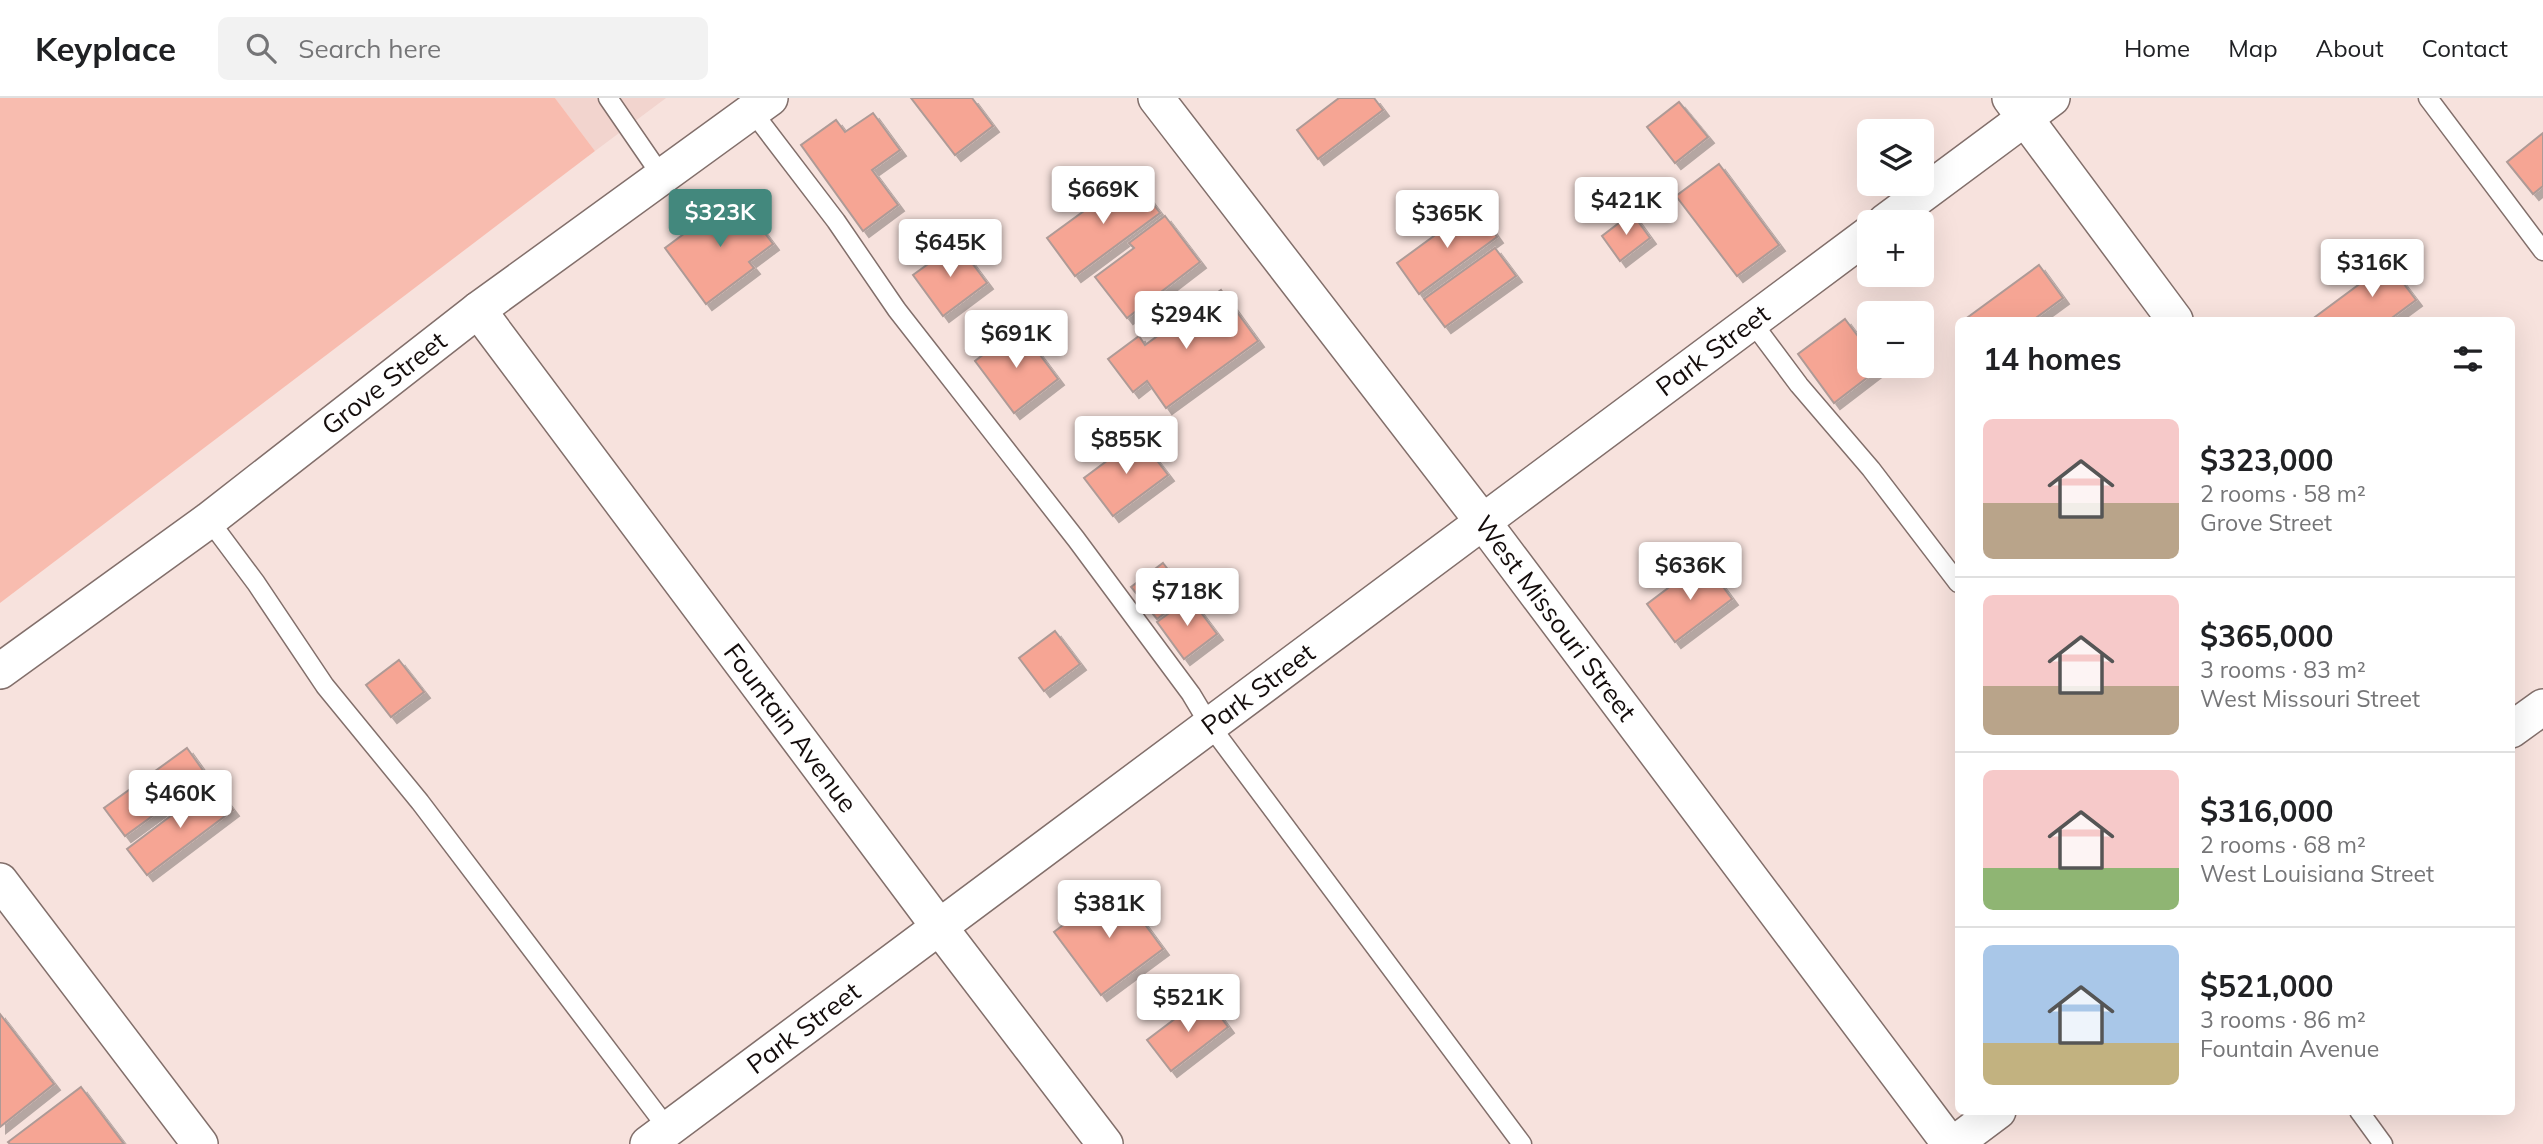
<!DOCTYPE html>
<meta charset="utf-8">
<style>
body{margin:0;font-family:Mulish,sans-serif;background:#f2f2f2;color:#202124;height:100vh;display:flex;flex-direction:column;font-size:26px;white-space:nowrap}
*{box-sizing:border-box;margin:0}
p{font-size:23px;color:#757577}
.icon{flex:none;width:38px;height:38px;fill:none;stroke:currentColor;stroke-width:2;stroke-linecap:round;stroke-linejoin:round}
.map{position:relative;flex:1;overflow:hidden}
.sheet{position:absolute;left:1955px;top:219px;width:560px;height:798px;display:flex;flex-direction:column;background:#fff;border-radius:10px;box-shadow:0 7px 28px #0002}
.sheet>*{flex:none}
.fabs{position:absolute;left:1857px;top:21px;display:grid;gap:14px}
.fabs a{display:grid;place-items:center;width:77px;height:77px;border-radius:10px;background:#fff;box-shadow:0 7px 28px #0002;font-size:35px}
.price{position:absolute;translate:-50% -60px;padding:0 16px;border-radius:7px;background:#fff;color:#222;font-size:23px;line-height:46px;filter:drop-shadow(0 2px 4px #0008)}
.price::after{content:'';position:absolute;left:50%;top:42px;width:21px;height:16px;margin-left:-10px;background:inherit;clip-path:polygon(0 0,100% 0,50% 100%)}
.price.on{background:#43887d;color:#fff}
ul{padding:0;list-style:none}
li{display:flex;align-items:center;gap:21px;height:175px;padding:0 28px}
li+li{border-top:2px solid #e0e0e0}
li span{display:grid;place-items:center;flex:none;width:196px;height:140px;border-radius:10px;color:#555}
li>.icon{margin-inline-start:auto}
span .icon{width:84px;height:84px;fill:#fffc;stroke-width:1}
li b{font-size:30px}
h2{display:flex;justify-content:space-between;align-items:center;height:84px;padding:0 28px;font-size:30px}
header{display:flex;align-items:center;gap:42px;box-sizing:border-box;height:98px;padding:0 35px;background:#fff;border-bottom:2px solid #e0e0e0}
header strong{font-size:33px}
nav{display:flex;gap:38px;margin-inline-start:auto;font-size:24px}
.search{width:490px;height:63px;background:#f2f2f2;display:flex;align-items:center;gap:18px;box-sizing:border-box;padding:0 24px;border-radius:10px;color:#757577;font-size:26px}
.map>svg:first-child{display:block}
</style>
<header>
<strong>Keyplace</strong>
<div class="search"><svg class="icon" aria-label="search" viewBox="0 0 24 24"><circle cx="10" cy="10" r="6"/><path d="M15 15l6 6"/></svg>Search here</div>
<nav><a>Home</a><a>Map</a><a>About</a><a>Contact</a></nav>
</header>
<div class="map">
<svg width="2543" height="1046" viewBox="0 0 2543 1046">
<defs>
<filter id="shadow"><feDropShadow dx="6" dy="6" stdDeviation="0" flood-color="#0004"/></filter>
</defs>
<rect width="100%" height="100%" fill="#f7e2dd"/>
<path fill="#f2d4ce" d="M 555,0 L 666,0 L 595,53 Z"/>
<path fill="#f8bcaf" d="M 0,0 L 555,0 L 595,53 L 0,505 Z"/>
<g fill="#f6a594" stroke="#ae9a96" stroke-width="2" filter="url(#shadow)">
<path d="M 911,0 L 972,0 L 993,28 L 955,57 Z"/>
<path d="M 1339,0 L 1374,0 L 1383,12 L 1318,61 L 1297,32 Z"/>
<path d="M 1679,4 L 1708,39 L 1675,65 L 1647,29 Z"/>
<path d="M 873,15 L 900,52 L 872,72 L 898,107 L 863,133 L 801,47 L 836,22 L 845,34 Z"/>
<path d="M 2543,35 L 2543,88 L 2533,96 L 2507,64 Z"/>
<path d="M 1719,66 L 1779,147 L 1737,178 L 1676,98 Z"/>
<path d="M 1132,78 L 1160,115 L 1075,178 L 1047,140 Z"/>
<path d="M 736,97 L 773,146 L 749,164 L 754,170 L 706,206 L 665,150 Z"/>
<path d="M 1475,108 L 1497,139 L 1419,196 L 1397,165 Z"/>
<path d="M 1632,115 L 1650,140 L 1620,163 L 1602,138 Z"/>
<path d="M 1165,118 L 1200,164 L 1127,220 L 1095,179 L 1134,150 L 1129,145 Z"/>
<path d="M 957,145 L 987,185 L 943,218 L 913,177 Z"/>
<path d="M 1495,150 L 1516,178 L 1445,229 L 1424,201 Z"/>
<path d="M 2388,165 L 2416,202 L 2389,222 L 2311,222 Z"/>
<path d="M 2039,167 L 2063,200 L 2033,222 L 1964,222 Z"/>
<path d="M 1221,192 L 1258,243 L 1166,310 L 1147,283 L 1133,294 L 1108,261 L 1139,238 L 1145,247 Z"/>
<path d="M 1845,221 L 1869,253 L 1869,268 L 1881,269 L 1834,305 L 1798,256 Z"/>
<path d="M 1019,229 L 1058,281 L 1014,315 L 975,263 Z"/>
<path d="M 1139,339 L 1168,377 L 1113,418 L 1084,380 Z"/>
<path d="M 1704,463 L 1732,501 L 1675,544 L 1647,506 Z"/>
<path d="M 1163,465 L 1188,497 L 1157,521 L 1131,489 Z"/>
<path d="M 1190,500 L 1217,536 L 1184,561 L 1157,524 Z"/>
<path d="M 1055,533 L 1080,566 L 1044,593 L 1019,560 Z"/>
<path d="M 399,562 L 424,594 L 391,619 L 366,587 Z"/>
<path d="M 187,650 L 207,678 L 125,738 L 104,710 Z"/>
<path d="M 213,686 L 233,712 L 147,777 L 127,751 Z"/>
<path d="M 1116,787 L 1163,851 L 1101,897 L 1054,834 Z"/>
<path d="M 1205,898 L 1228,929 L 1171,973 L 1147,942 Z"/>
<path d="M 0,916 L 54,986 L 0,1029 Z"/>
<path d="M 81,989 L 124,1046 L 10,1046 L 8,1044 Z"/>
</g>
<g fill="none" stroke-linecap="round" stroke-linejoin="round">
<g stroke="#826f6b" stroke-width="21">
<g id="service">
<path d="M 608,0 L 663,80"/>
<path d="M 2428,0 L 2543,153"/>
<path d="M 752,13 L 836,123 L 897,212 L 1076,441 L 1191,596 L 1209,626 L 1522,1046"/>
<path d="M 1752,224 L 1799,287 L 1871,371 L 1958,485"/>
<path d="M 209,422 L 256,485 L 325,588 L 420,704 L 668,1031"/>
<path d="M 2359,1013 L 2383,1046"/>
</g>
</g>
<g stroke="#826f6b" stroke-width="38">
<g id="minor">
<path id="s1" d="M 1156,0 L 1483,424 L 1950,1046"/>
<path d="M 2010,0 L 2175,222"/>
<path d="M 1885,124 L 2052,0"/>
<path id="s2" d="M 478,212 L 940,830 L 1105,1046"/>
<path id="s3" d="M 0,573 L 209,422 L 478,212 L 770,0"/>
<path d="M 2511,632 L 2543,609"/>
<path d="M 0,783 L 200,1046"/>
<path id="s4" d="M 648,1046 L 1869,136"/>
<path d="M 1954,1046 L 1998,1013"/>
</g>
</g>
<use href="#service" stroke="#fff" stroke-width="18"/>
<use href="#minor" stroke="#fff" stroke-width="35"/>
</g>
<g text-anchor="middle" stroke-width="6" stroke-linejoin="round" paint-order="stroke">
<g font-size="26" fill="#140d0c" stroke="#f7e2dd">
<text dy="9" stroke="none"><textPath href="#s4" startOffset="1328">Park Street</textPath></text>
<text dy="9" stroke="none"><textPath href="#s3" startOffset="480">Grove Street</textPath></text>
<text dy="9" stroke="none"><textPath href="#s1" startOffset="656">West Missouri Street</textPath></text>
<text dy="9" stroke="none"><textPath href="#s4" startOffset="761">Park Street</textPath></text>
<text dy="9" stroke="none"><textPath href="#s2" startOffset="522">Fountain Avenue</textPath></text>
<text dy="9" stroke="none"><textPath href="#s4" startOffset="194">Park Street</textPath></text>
</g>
</g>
</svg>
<div class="fabs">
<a><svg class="icon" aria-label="layers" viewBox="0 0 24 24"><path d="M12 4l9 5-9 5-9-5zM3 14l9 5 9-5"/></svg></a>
<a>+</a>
<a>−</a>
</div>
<b class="price" style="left:1103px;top:128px">$669K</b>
<b class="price" style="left:1626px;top:139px">$421K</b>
<b class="price on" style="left:720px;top:151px">$323K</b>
<b class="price" style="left:1447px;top:152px">$365K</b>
<b class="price" style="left:950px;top:181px">$645K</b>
<b class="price" style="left:2372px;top:201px">$316K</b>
<b class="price" style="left:1186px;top:253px">$294K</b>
<b class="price" style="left:1016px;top:272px">$691K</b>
<b class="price" style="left:1126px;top:378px">$855K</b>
<b class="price" style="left:1690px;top:504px">$636K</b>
<b class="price" style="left:1187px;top:530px">$718K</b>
<b class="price" style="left:180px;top:732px">$460K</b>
<b class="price" style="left:1109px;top:842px">$381K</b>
<b class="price" style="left:1188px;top:936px">$521K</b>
<section class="sheet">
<h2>14 homes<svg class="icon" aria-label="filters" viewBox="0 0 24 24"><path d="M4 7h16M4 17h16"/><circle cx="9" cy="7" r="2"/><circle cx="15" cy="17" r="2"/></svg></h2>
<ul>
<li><span style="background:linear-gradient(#f6c9c9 60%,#b9a48a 0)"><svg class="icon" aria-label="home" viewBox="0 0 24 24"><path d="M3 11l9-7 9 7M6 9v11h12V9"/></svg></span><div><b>$323,000</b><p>2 rooms · 58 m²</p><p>Grove Street</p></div></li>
<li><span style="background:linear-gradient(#f6c9c9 65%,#b9a48a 0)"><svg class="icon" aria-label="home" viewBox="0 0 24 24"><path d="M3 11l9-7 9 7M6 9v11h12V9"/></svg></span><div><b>$365,000</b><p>3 rooms · 83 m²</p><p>West Missouri Street</p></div></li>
<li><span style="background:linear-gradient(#f6c9c9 70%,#8fb573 0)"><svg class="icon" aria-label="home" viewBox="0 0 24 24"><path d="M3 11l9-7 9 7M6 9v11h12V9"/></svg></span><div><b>$316,000</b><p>2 rooms · 68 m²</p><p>West Louisiana Street</p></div></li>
<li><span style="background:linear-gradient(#a9c7e8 70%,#c2b280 0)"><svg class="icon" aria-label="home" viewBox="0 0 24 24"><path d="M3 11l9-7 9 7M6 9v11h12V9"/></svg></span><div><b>$521,000</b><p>3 rooms · 86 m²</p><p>Fountain Avenue</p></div></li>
</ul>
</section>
</div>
